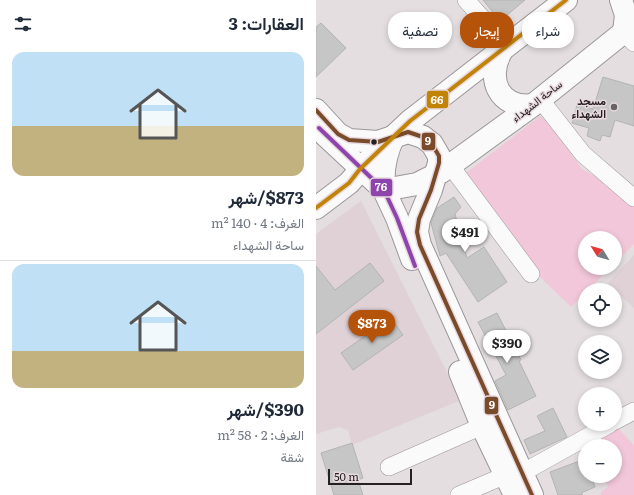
<!DOCTYPE html>
<html lang="ar">
<meta charset="utf-8">
<style>
body{margin:0;font-family:Literata,Vazirmatn,serif;background:#f2f2f3;color:#1f2937;direction:rtl;height:100vh;display:flex;flex-direction:column;font-size:15px;white-space:nowrap}
*{box-sizing:border-box;margin:0}
p{font-size:13px;color:#747a83}
.icon{flex:none;width:22px;height:22px;fill:none;stroke:currentColor;stroke-width:2;stroke-linecap:round;stroke-linejoin:round}
.map{position:relative;flex:1;overflow:hidden;direction:ltr}
.drawer{display:flex;flex-direction:column;background:#fff;width:316px}
.drawer>*{flex:none}
.top-card{position:absolute;left:12px;top:12px;width:246px;height:36px;direction:rtl;display:flex;gap:8px}
.needle{width:26px;rotate:307deg}
.tools{position:absolute;left:262px;top:231px;display:grid;gap:8px}
.tools a{display:grid;place-items:center;width:44px;height:44px;border-radius:50%;background:#fff;box-shadow:0 2px 6px #0003;font-size:20px}
.scale{position:absolute;left:12px;bottom:10px;width:84px;box-sizing:border-box;padding-left:4px;border:2px solid #252022;border-top:0;font-size:11px;line-height:14px;white-space:nowrap;color:#252022;-webkit-text-stroke:3px #e8dadf;paint-order:stroke}
.price{position:absolute;translate:-50% -34px;padding:0 9px;border-radius:14px;background:#fff;color:#222;font-size:13px;line-height:26px;filter:drop-shadow(0 1px 2px #0008)}
.price::after{content:'';position:absolute;left:50%;top:24px;width:12px;height:9px;margin-left:-6px;background:inherit;clip-path:polygon(0 0,100% 0,50% 100%)}
.price.on{background:#b45309;color:#fff}
ul{padding:0;list-style:none}
li{display:grid;align-content:center;gap:8px;height:212px;padding:0 12px}
li+li{border-top:1px solid #e0e1e3}
li span{display:grid;place-items:center;height:124px;border-radius:12px;color:#555}
li>.icon{margin-inline-start:auto}
span .icon{width:72px;height:72px;fill:#fffc;stroke-width:1}
li b{font-size:17px}
h2{display:flex;justify-content:space-between;align-items:center;height:48px;padding:0 12px;font-size:17px}
.tag{padding:0 14px;border-radius:16px;background:#fff;box-shadow:0 2px 6px #0003;font-size:14px;line-height:36px}
.tag.on{background:#b45309;color:#fff}
main{display:flex;flex:1;min-height:0}
.map>svg:first-child{display:block}
</style>
<main>
<div class="map">
<svg width="318" height="495" viewBox="0 0 318 495">
<rect width="100%" height="100%" fill="#e4dee0"/>
<g fill="#dfd1d6">
<path d="M 45,201 L 145,400 L 36,445 L 32,430 L 23,427 L 0,434 L 0,234 Z"/>
<path d="M 318,255 L 318,308 L 292,283 Z"/>
</g>
<g fill="#f2c7d9">
<path d="M 224,116 L 231,121 L 266,169 L 288,181 L 318,203 L 318,244 L 299,263 L 299,238 L 269,238 L 269,268 L 294,268 L 272,290 L 269,290 L 269,293 L 255,307 L 222,275 L 150,173 Z"/>
<path d="M 301,427 L 318,445 L 318,495 L 285,495 L 285,492 L 292,487 L 287,476 L 299,476 L 299,446 L 274,446 L 272,441 Z"/>
</g>
<g fill="#c6c6c7" stroke="#b4b4b5">
<path d="M 167,0 L 209,0 L 184,21 Z"/>
<path d="M 5,23 L 30,48 L 0,77 L 0,27 Z"/>
<path d="M 287,77 L 318,86 L 318,126 L 299,120 L 294,137 L 286,135 L 284,141 L 271,136 L 273,128 L 256,123 L 261,105 L 277,109 Z"/>
<path d="M 138,197 L 145,207 L 139,214 L 151,258 L 168,247 L 191,282 L 162,302 L 130,253 L 124,256 L 115,223 L 121,208 Z"/>
<path d="M 54,263 L 68,281 L 0,334 L 0,266 L 19,290 Z"/>
<path d="M 181,313 L 205,360 L 203,361 L 220,396 L 192,410 L 179,381 L 190,375 L 162,322 Z"/>
<path d="M 75,318 L 87,335 L 37,370 L 25,353 Z"/>
<path d="M 237,408 L 251,437 L 214,454 L 208,440 L 229,431 L 221,416 Z"/>
<path d="M 36,443 L 47,478 L 42,480 L 47,495 L 18,495 L 5,453 Z"/>
<path d="M 269,459 L 269,476 L 275,476 L 279,487 L 265,493 L 267,495 L 242,495 L 234,472 Z"/>
</g>
<g fill="none" stroke-linecap="round" stroke-linejoin="round">
<g stroke="#9b9697" stroke-width="18">
<g id="minor">
<path d="M 150,0 L 191,46"/>
<path d="M 308,32 L 318,43"/>
<path d="M 224,99 L 267,154 L 318,198"/>
<path d="M 134,165 L 215,274"/>
<path d="M 299,421 L 318,411"/>
<path d="M 73,467 L 166,426"/>
<path d="M 206,473 L 294,424"/>
<path d="M 143,495 L 190,475"/>
</g>
</g>
<g stroke="#9b9697" stroke-width="24">
<g id="major">
<path d="M 305,0 L 310,15 L 308,32"/>
<path d="M 185,52 C 170,79 183,109 217,105"/>
<path d="M 0,110 L 22,134 L 33,140 L 62,142 L 92,132 L 107,137 L 116,144 L 123,156 L 123,163 L 115,190 L 103,219 L 101,232 L 104,245 L 216,495"/>
<path d="M 9,135 L 68,190 L 81,218 L 96,259"/>
<path d="M 78,136 C 69,154 66,170 68,190 L 101,184 L 125,172 L 217,105 L 308,32 L 318,21"/>
<path d="M 77,137 L 94,121 L 250,0"/>
<path d="M 0,208 L 33,183 L 54,159"/>
<path d="M 144,372 L 166,426 L 199,495"/>
</g>
</g>
<use href="#minor" stroke="#fbfafa" stroke-width="17"/>
<use href="#major" stroke="#fbfafa" stroke-width="22"/>
<g stroke="#e8dadf" stroke-width="7">
<path id="bus-1" d="M 0,110 L 22,134 L 33,140 L 62,142 L 92,132 L 107,137 L 116,144 L 123,156 L 123,163 L 115,190 L 103,219 L 101,232 L 104,245 L 216,495"/>
</g>
<g stroke="#e8dadf" stroke-width="7">
<path id="bus-2" d="M 3,128 L 68,190 L 81,218 L 99,266"/>
</g>
<g stroke="#e8dadf" stroke-width="7">
<path id="bus-3" d="M 0,208 L 33,183 L 44,169 L 94,121 L 250,0"/>
</g>
<use href="#bus-1" stroke="#7a4b2a" stroke-width="4"/>
<use href="#bus-2" stroke="#8e44ad" stroke-width="4"/>
<use href="#bus-3" stroke="#c28408" stroke-width="4"/>
</g>
<circle fill="#686264" stroke="#e8dadf" stroke-width="1.5" cx="298" cy="107" r="4"/>
<circle fill="#252022" stroke="#e8dadf" stroke-width="1.5" cx="58" cy="142" r="3.5"/>
<g text-anchor="middle" stroke-width="3" stroke-linejoin="round" paint-order="stroke">
<g font-size="11" fill="#252022" stroke="#e8dadf">
<text transform="translate(221 101) rotate(-38)" y="4">ساحة الشهداء</text>
</g>
<g font-size="11" font-weight="bold" fill="#252022" stroke="#e8dadf" text-anchor="end">
<text x="290" y="105">مسجد<tspan x="290" dy="13">الشهداء</tspan></text>
</g>
</g>
<g stroke="#e8dadf" stroke-width="1.5">
<rect x="110" y="90" width="23" height="19" rx="4" fill="#c28408"/>
<rect x="105" y="132" width="15" height="19" rx="4" fill="#7a4b2a"/>
<rect x="54" y="178" width="23" height="19" rx="4" fill="#8e44ad"/>
<rect x="168" y="396" width="15" height="19" rx="4" fill="#7a4b2a"/>
</g>
<g font-size="11" text-anchor="middle" font-weight="bold" fill="#fff">
<text x="121" y="104">66</text>
<text x="112" y="145">9</text>
<text x="65" y="191">76</text>
<text x="176" y="409">9</text>
</g>
</svg>
<div class="tools">
<a><svg class="needle" viewBox="-14 -14 28 28"><path d="M0-13l5 13h-10z" fill="#e53935"/><path d="M0 13l5-13h-10z" fill="#747a83"/></svg></a>
<a><svg class="icon" aria-label="locate" viewBox="0 0 24 24"><circle cx="12" cy="12" r="6"/><path d="M12 2v4M12 18v4M2 12h4M18 12h4"/></svg></a>
<a><svg class="icon" aria-label="layers" viewBox="0 0 24 24"><path d="M12 4l9 5-9 5-9-5zM3 14l9 5 9-5"/></svg></a>
<a>+</a>
<a>−</a>
</div>
<div class="scale">50 m</div>
<b class="price" style="left:149px;top:253px">$491</b>
<b class="price on" style="left:56px;top:344px">$873</b>
<b class="price" style="left:191px;top:364px">$390</b>
<div class="top-card">
<a class="tag">شراء</a>
<a class="tag on">إيجار</a>
<a class="tag">تصفية</a>
</div>
</div>
<section class="drawer">
<h2>العقارات: 3<svg class="icon" aria-label="filters" viewBox="0 0 24 24"><path d="M4 7h16M4 17h16"/><circle cx="9" cy="7" r="2"/><circle cx="15" cy="17" r="2"/></svg></h2>
<ul>
<li><span style="background:linear-gradient(#bfe0f5 60%,#c2b280 0)"><svg class="icon" aria-label="home" viewBox="0 0 24 24"><path d="M3 11l9-7 9 7M6 9v11h12V9"/></svg></span><div><b>$873/شهر</b><p>الغرف: 4 · 140 m²</p><p>ساحة الشهداء</p></div></li>
<li><span style="background:linear-gradient(#bfe0f5 70%,#c2b280 0)"><svg class="icon" aria-label="home" viewBox="0 0 24 24"><path d="M3 11l9-7 9 7M6 9v11h12V9"/></svg></span><div><b>$390/شهر</b><p>الغرف: 2 · 58 m²</p><p>شقة</p></div></li>
</ul>
</section>
</main>
